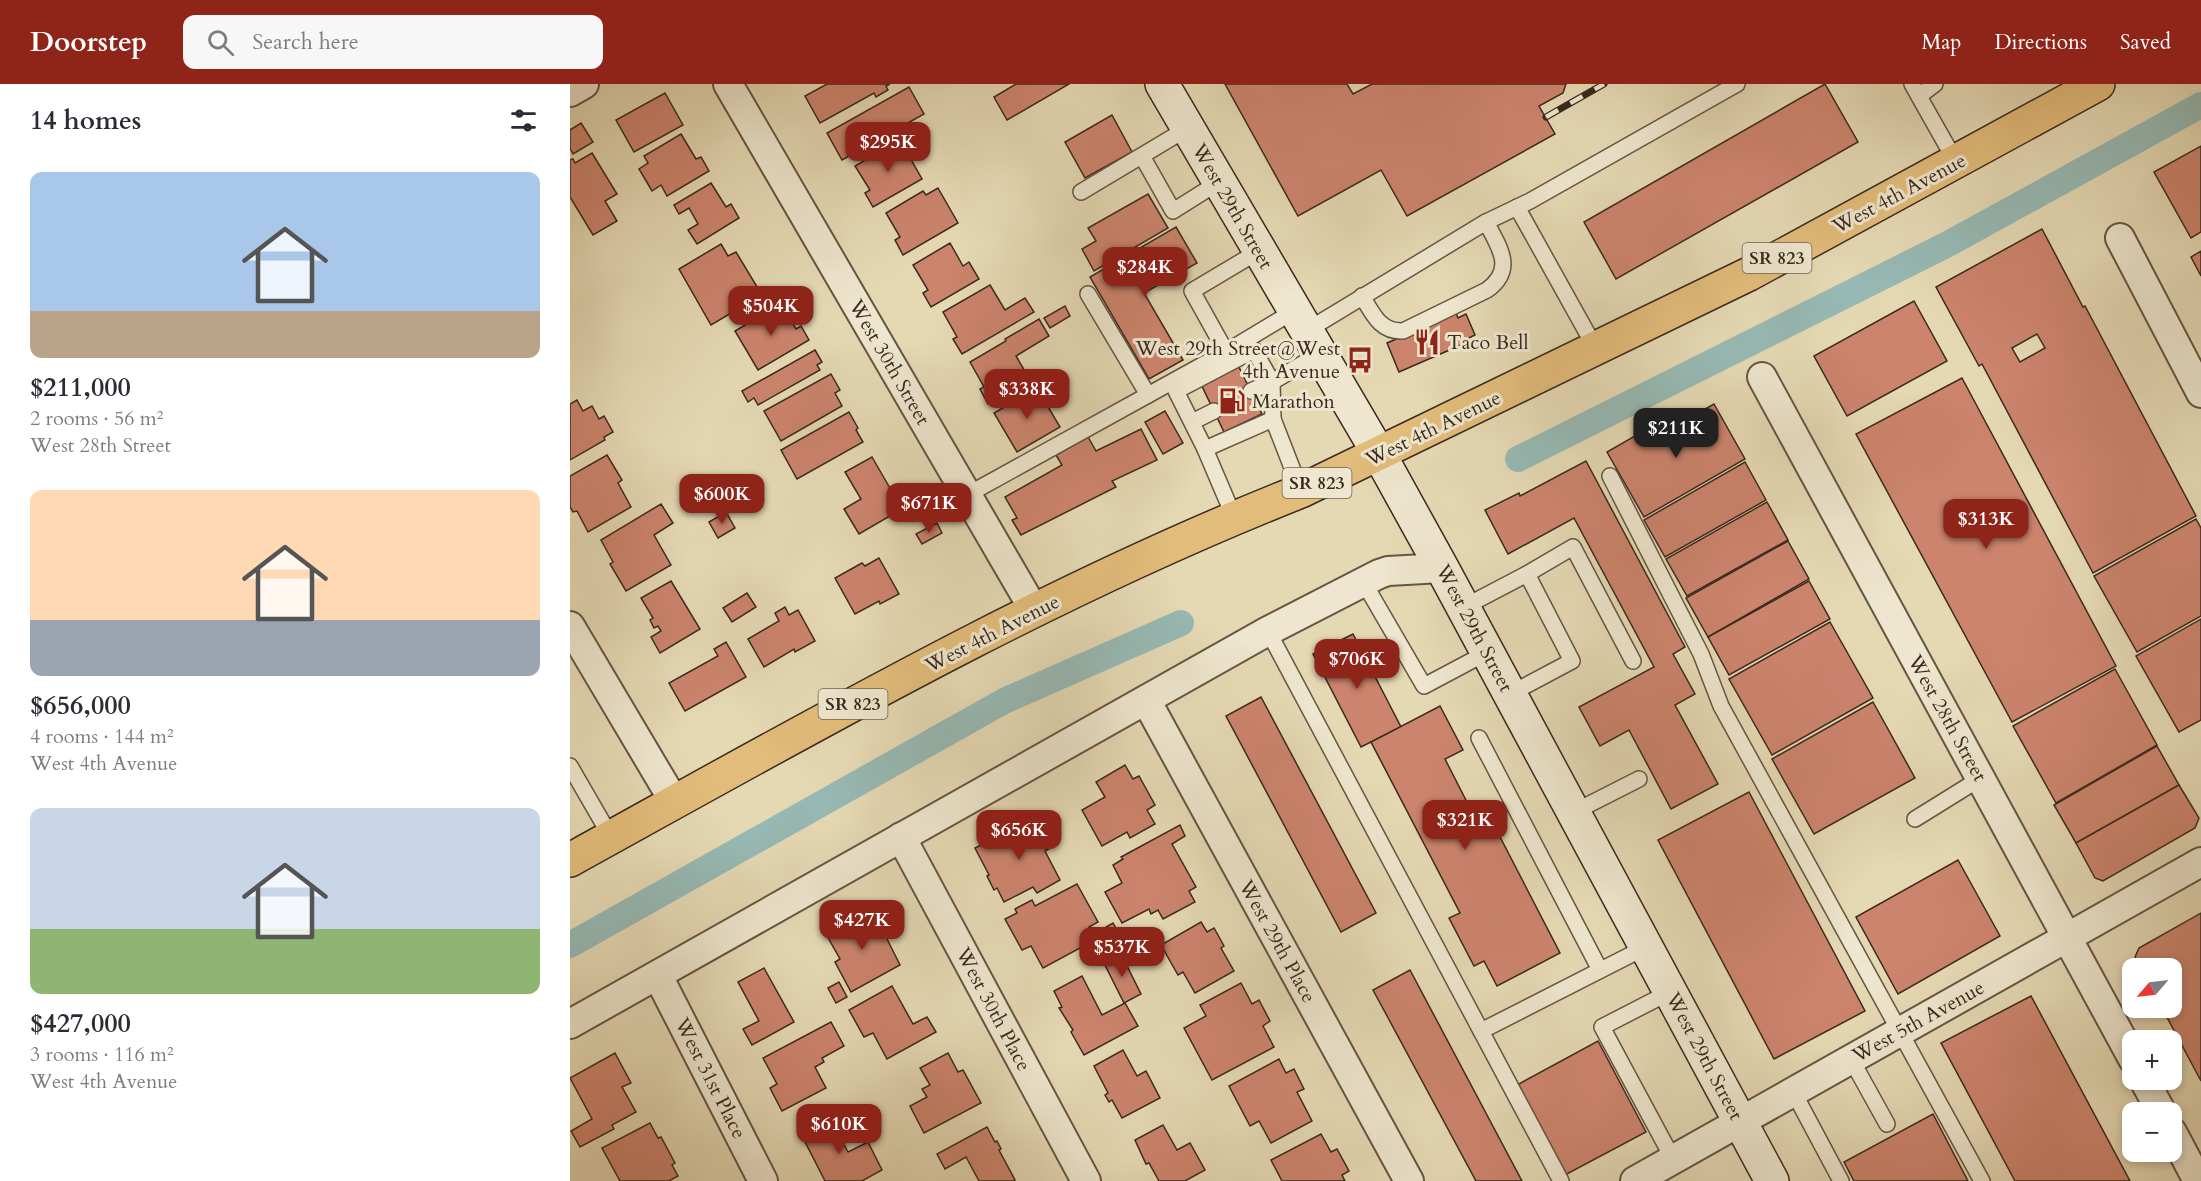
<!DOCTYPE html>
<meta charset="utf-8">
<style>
body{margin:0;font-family:Cardo,serif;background:#f7f7f7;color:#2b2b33;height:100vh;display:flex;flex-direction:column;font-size:22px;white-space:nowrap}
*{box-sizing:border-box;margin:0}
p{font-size:20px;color:#7c7c81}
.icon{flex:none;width:33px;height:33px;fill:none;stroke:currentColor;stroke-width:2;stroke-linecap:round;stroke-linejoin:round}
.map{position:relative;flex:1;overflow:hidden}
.drawer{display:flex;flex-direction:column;background:#fff;width:570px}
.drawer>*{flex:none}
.needle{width:39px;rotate:242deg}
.tools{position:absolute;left:1552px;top:874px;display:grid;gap:12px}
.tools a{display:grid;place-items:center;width:60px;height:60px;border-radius:12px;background:#fff;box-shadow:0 3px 9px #0003;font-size:30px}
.price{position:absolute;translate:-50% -51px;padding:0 14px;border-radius:12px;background:#8f2418;color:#fff;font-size:20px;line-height:39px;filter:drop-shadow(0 2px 3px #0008)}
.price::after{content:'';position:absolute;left:50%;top:36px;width:18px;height:14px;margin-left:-9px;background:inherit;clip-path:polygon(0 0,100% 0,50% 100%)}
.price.active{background:#222;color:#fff}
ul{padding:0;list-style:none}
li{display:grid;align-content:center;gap:12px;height:318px;padding:0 30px}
li span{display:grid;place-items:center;height:186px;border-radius:12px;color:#555}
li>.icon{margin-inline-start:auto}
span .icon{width:108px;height:108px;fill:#fffc;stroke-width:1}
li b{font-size:26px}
h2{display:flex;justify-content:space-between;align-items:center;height:72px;padding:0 30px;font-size:26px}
header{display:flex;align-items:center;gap:36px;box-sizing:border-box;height:84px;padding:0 30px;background:#8f2418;color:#fff}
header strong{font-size:28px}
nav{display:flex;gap:33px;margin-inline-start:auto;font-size:21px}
.search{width:420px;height:54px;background:#f7f7f7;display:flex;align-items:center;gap:15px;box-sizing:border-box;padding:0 21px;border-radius:12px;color:#7c7c81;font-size:22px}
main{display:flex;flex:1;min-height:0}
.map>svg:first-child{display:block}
</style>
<header>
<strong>Doorstep</strong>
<div class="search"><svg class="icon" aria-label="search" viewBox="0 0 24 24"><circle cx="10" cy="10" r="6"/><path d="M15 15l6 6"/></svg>Search here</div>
<nav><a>Map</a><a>Directions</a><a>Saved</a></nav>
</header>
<main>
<section class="drawer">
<h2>14 homes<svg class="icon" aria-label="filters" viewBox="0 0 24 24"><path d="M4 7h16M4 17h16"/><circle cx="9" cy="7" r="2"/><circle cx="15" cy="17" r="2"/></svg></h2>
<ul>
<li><span style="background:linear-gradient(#a9c7e8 75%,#b9a48a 0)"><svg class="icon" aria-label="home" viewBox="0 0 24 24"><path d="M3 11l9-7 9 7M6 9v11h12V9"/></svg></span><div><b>$211,000</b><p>2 rooms · 56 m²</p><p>West 28th Street</p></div></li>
<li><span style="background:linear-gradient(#ffd9b3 70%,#9aa5b1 0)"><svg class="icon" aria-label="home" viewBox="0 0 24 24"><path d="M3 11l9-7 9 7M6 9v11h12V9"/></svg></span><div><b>$656,000</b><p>4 rooms · 144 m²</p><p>West 4th Avenue</p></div></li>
<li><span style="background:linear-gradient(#c9d6e8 65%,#8fb573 0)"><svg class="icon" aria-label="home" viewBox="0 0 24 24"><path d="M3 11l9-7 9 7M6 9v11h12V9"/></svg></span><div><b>$427,000</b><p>3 rooms · 116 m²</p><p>West 4th Avenue</p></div></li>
</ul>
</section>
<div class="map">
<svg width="1631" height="1097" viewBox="0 0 1631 1097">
<rect width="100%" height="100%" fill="#e5d9b4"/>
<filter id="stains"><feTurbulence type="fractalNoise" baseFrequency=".00333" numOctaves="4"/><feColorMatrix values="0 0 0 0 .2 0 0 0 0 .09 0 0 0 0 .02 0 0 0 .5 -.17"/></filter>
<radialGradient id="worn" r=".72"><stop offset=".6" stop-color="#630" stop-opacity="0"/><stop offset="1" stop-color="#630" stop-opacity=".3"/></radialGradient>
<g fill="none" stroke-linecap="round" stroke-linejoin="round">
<g stroke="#97b9b4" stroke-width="26">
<path d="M 948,375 L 1378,160 L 1631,21"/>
<path d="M 0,861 L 434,617 L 611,539"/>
</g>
</g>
<g fill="#cc846d" stroke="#39291e" stroke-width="1.5" fill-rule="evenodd">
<path d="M 257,0 L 320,0 L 316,2 L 318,6 L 306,13 L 304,9 L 250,39 L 235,12 Z"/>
<path d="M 446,0 L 499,0 L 437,36 L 424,13 Z"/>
<path d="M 655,0 L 777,0 L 783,10 L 802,0 L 996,0 L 993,9 L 969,22 L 985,50 L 837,132 L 811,86 L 728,132 Z"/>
<path d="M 1255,0 L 1288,58 L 1046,195 L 1014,138 Z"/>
<path d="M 339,3 L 354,30 L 272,76 L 257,49 Z"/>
<path d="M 95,9 L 113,41 L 64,68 L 46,36 Z"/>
<path d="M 542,31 L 562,68 L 515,94 L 495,58 Z"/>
<path d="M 11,39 L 23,58 L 3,70 L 0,64 L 0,46 Z"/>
<path d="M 111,50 L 126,75 L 131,73 L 139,87 L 97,112 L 91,101 L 82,107 L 69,85 L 78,79 L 74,72 Z"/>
<path d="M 330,56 L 352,95 L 303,123 L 295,109 L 300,106 L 285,82 Z"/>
<path d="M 1631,62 L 1631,148 L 1621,154 L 1584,88 Z"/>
<path d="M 22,69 L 47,110 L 35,117 L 47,137 L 23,151 L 0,113 L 0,76 L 3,75 L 5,79 Z"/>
<path d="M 141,99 L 156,123 L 161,120 L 169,134 L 127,160 L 118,146 L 128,140 L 119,124 L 109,130 L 104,121 Z"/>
<path d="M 368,104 L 388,139 L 333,171 L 325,156 L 330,153 L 316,129 L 353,107 L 356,111 Z"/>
<path d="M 578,110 L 598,144 L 524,187 L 512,165 L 526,157 L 518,144 Z"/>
<path d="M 606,143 L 627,179 L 574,209 L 613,276 L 579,295 L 520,193 Z"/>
<path d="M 1472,145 L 1513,223 L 1515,222 L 1626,432 L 1523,489 L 1412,280 L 1409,282 L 1366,203 ZM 1467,250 L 1475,264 L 1450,278 L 1442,264 Z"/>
<path d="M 380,159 L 393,182 L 399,178 L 409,195 L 361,223 L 353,209 L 358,206 L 343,181 Z"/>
<path d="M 151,160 L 158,172 L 166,168 L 192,211 L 141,241 L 109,185 Z"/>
<path d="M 1631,167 L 1631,192 L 1621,173 Z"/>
<path d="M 420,201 L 435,226 L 455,214 L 464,228 L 392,270 L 383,255 L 387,253 L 373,228 Z"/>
<path d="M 1344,217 L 1377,277 L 1277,332 L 1244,272 Z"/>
<path d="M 211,220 L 226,245 L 231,242 L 239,256 L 188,286 L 165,247 Z"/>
<path d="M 495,222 L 500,232 L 480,244 L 474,234 Z"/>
<path d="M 886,229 L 888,234 L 896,230 L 905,251 L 897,255 L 898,258 L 829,288 L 817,259 Z"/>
<path d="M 469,235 L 479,252 L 446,272 L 460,296 L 418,320 L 410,305 L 414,303 L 400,278 L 436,257 L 435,255 Z"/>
<path d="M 245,266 L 252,278 L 247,281 L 250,286 L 188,321 L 184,314 L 178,318 L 172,307 Z"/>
<path d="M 667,279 L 692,330 L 654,348 L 629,296 Z"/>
<path d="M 261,290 L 270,306 L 265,309 L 272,322 L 211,357 L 194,327 Z"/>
<path d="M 1392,294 L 1546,582 L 1442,638 L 1286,350 Z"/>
<path d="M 467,304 L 490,343 L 447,368 L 424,329 Z"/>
<path d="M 7,316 L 13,327 L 22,322 L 29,335 L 34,332 L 43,348 L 34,353 L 35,356 L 0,376 L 0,320 Z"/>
<path d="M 1144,320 L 1175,375 L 1074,433 L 1037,368 L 1077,345 L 1082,355 Z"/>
<path d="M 595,327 L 613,359 L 593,370 L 575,338 Z"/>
<path d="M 279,328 L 288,344 L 286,346 L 293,358 L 227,395 L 211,366 Z"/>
<path d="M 571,345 L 587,376 L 542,397 L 546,403 L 451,451 L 442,436 L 447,434 L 435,413 L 492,381 L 486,371 L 518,353 L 526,367 Z"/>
<path d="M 37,371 L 52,396 L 48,399 L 61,423 L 18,448 L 7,427 L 3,428 L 0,423 L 0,392 Z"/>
<path d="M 302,373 L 332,425 L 289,450 L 274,425 L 291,415 L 275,388 Z"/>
<path d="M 1016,377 L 1115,563 L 1103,570 L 1125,610 L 1105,621 L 1148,700 L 1101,725 L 1059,646 L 1030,662 L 1009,623 L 1084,583 L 1004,434 L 938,470 L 915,426 L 949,409 L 950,412 Z"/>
<path d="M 1175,378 L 1196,416 L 1095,473 L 1074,436 Z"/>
<path d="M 1197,418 L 1218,456 L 1117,512 L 1096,475 Z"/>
<path d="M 91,420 L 103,439 L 84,451 L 101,481 L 56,507 L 40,480 L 43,478 L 31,456 Z"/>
<path d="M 156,428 L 165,444 L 148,454 L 139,438 Z"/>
<path d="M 1626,435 L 1631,444 L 1631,532 L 1567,568 L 1524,492 Z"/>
<path d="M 367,439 L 372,449 L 352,460 L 346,450 Z"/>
<path d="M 1218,457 L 1239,495 L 1138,553 L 1116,514 Z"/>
<path d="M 309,474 L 329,510 L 310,520 L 309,517 L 285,530 L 265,494 L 292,479 L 295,482 Z"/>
<path d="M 101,497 L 130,545 L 90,569 L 81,553 L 91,547 L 88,542 L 84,544 L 80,536 L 83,534 L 71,514 Z"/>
<path d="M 1239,497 L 1260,535 L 1159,591 L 1138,553 Z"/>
<path d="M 177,509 L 186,523 L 162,538 L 153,524 Z"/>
<path d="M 215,523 L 219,531 L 228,526 L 245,557 L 225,568 L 224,565 L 194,583 L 178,555 L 209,537 L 205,529 Z"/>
<path d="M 1631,535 L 1631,636 L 1609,648 L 1566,572 Z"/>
<path d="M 1260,538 L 1303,614 L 1202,671 L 1159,595 Z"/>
<path d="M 783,550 L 831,643 L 791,663 L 743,570 Z"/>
<path d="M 156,558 L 176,593 L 115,627 L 99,599 L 148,572 L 144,565 Z"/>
<path d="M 1545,585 L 1587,661 L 1486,719 L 1443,642 Z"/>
<path d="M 691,613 L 806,829 L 771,848 L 656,632 Z"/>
<path d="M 1303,618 L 1345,694 L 1244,750 L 1202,675 Z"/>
<path d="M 870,622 L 893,666 L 875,675 L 902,728 L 914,722 L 990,869 L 927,902 L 914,877 L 904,882 L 879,834 L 890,829 L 801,658 Z"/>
<path d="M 1587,662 L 1609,701 L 1506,759 L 1484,721 Z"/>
<path d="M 555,681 L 563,695 L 569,692 L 585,721 L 577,726 L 585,740 L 560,754 L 557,748 L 532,762 L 512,726 L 535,713 L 526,698 Z"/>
<path d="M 1609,701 L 1629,734 L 1625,744 L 1533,797 L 1525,794 L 1506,759 Z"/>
<path d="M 1179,708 L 1295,927 L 1204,975 L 1088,756 Z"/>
<path d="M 459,736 L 464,745 L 473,741 L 484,762 L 475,767 L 490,796 L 467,809 L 463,803 L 434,818 L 427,804 L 424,806 L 417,792 L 419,791 L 405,764 Z"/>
<path d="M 610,741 L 615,752 L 602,760 L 626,803 L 619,807 L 625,818 L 593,835 L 588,826 L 581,830 L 579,825 L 552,839 L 535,808 L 552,799 L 543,781 L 553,775 L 551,773 Z"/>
<path d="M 1388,776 L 1430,852 L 1328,910 L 1286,833 Z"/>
<path d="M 507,800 L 528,838 L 519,843 L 525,856 L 473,884 L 461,862 L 452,866 L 435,835 L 447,829 L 445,825 L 462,816 L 465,822 Z"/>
<path d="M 302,825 L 330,881 L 281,908 L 265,878 L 270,875 L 256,850 Z"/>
<path d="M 1631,829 L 1631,997 L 1592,924 L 1602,924 L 1602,885 L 1572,885 L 1565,873 L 1569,864 Z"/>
<path d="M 631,838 L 637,848 L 644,844 L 654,862 L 651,864 L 664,887 L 625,909 L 613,888 L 608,891 L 591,861 Z"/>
<path d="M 543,839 L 555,860 L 536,871 L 524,850 Z"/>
<path d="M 551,870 L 571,910 L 554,919 L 534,879 Z"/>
<path d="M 194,884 L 224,938 L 182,961 L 173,945 L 189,937 L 168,898 Z"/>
<path d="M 840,886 L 952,1097 L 906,1097 L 803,906 Z"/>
<path d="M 512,892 L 532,931 L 555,919 L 568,942 L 514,971 L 501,948 L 503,946 L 489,924 L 492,923 L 484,907 Z"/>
<path d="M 269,898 L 277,913 L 266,919 L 258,904 Z"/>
<path d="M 671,899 L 682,920 L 689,916 L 700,937 L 693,942 L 704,963 L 642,996 L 614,944 L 636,932 L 630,921 Z"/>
<path d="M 322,902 L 343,940 L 357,933 L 366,948 L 317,975 L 303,949 L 294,953 L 279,926 Z"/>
<path d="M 1461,912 L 1560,1097 L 1445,1097 L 1371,959 Z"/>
<path d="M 261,938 L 274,962 L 252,974 L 254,978 L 245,983 L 256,1004 L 212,1027 L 200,1004 L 207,1000 L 193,974 Z"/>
<path d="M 1028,957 L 1076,1048 L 995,1091 L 947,1001 Z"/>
<path d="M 553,966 L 567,992 L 576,987 L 590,1014 L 552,1034 L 542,1016 L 539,1018 L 535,1011 L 538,1009 L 524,982 Z"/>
<path d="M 45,969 L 61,999 L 52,1003 L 66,1028 L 42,1041 L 44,1045 L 10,1063 L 1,1047 L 22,1035 L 0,994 Z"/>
<path d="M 378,969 L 388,988 L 393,986 L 411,1019 L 354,1049 L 340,1022 L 357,1013 L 352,1005 L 360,1001 L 350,984 Z"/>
<path d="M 709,975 L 716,989 L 724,985 L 734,1005 L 727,1008 L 742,1037 L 701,1059 L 689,1037 L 680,1042 L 659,1002 Z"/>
<path d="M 1363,1030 L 1398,1097 L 1284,1097 L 1274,1078 Z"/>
<path d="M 260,1034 L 278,1068 L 298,1058 L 312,1086 L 292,1097 L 255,1097 L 231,1050 Z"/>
<path d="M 80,1039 L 88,1054 L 91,1053 L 105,1079 L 102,1081 L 108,1092 L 99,1097 L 50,1097 L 32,1064 Z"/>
<path d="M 593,1041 L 607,1066 L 620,1059 L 635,1086 L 615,1097 L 589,1097 L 579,1079 L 576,1080 L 565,1056 Z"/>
<path d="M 417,1043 L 425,1058 L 427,1057 L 431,1065 L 429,1066 L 445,1096 L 443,1097 L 409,1097 L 396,1073 L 375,1085 L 367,1070 Z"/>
<path d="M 751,1050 L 761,1068 L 767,1065 L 779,1087 L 772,1091 L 775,1097 L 712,1097 L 701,1076 Z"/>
</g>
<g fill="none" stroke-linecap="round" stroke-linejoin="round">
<g stroke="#645544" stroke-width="18">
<g id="lane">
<path d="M 1342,0 L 1386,78"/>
<path d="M 1349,12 L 1365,0"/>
<path d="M 572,72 L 603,127 L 649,98"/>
<path d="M 511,108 L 618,44"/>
<path d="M 947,123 L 1026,265"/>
<path d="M 689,167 L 622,207 L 656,268 L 724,227"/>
<path d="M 518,210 L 578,311 L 656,268"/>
<path d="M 792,212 C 803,230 810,248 833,247 L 917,206 C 946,185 929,163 916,138"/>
<path d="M 736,247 L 916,138 L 960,117 L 1167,0"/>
<path d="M 681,307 L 702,298 L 703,335"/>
<path d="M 622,338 L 644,327"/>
<path d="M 635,365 L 703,335 L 731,407"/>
<path d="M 1040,392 L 1131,570 L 1151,622 L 1412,1097"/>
<path d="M 397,411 L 578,311"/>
<path d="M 664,433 L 635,365 L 606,307 L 684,266 L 702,298 L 749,270"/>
<path d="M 957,490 L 1003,463 L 1063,577"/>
<path d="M 793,497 L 854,602 L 918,568"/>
<path d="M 894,523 L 957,490 L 1002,577 L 940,610"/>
<path d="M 698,547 L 911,947"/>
<path d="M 909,654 L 1030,886"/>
<path d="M 0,682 L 41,753"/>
<path d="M 1004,728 L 1069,695"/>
<path d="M 1345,735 L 1411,694"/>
<path d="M 1100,908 L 1032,943 L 1103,1075"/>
<path d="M 1281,975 L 1317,1040"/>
<path d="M 1223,1007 L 1271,1097"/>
<path d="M 991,1097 L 911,947 L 1076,863"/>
</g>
</g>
<g stroke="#645544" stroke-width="32">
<g id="street">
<path d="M 158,0 L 464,526"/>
<path d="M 0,8 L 14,0"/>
<path d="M 1550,154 L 1631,309"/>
<path d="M 1192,293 L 1563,975"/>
<path d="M 0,542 L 105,719"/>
<path d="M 576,616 L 839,1097"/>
<path d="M 331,753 L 516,1097"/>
<path d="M 88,892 L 193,1097"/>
<path d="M 0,940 L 698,547 L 809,490 L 818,487 L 872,484"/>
<path d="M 1574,996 L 1592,1029"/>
<path d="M 1602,1048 L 1628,1097"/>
<path d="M 1065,1097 L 1631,778"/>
</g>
</g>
<g stroke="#39291e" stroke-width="36">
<path id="secondary" d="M 592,0 L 809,370 L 872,484 L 1202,1097"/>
</g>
<g stroke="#39291e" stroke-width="36">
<path id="primary" d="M 0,776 C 239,644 477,507 731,407 L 1179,190 L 1528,0"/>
</g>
<use href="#lane" stroke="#eee6ce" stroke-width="15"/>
<use href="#street" stroke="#eee6ce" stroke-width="28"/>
<use href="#secondary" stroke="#eee6ce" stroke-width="33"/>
<use href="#primary" stroke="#e2bc7a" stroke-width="33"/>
<g stroke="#39291e" stroke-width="7">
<path id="rail" d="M 976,33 L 1034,0"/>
</g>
<use href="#rail" stroke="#eee6ce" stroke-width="4.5" stroke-dasharray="14" stroke-linecap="butt"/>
</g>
<defs>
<g id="restaurant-bare" transform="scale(2.07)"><path d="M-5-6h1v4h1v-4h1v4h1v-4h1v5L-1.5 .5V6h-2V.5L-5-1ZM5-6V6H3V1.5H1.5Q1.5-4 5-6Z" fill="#8f2418" stroke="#eee6ce" stroke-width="2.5" paint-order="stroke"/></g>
<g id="bus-bare" transform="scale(2.07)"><path d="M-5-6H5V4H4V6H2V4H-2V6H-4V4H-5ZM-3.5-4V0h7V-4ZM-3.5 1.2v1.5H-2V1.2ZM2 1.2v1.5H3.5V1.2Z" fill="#8f2418" stroke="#eee6ce" stroke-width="2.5" paint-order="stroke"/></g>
<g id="fuel-bare" transform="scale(2.07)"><path d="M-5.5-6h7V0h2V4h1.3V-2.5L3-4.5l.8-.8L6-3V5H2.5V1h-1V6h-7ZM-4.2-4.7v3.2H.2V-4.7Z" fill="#8f2418" stroke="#eee6ce" stroke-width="2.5" paint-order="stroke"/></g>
</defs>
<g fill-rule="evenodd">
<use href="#restaurant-bare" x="857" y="258"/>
<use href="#bus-bare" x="790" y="276"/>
<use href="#fuel-bare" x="662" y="317"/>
</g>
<g text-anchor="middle" stroke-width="6" stroke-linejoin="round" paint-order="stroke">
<g fill="#eee6ce" stroke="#6f6253" stroke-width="1.5">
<rect x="1172.5" y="159" width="69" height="30" rx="4.5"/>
<rect x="712.5" y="384" width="69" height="30" rx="4.5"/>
<rect x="248.5" y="605" width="69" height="30" rx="4.5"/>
</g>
<g font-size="18" font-weight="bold" fill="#39291e">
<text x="1207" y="180">SR 823</text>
<text x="747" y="405">SR 823</text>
<text x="283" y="626">SR 823</text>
</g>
<g font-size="20" fill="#39291e" stroke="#eee6ce">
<text transform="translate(1329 109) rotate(-28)" y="7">West 4th Avenue</text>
<text transform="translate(663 122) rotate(60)" y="7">West 29th Street</text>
<text transform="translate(320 278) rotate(60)" y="7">West 30th Street</text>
<text transform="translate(863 344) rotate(-26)" y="7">West 4th Avenue</text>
<text transform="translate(905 544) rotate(62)" y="7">West 29th Street</text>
<text transform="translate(422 549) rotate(-27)" y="7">West 4th Avenue</text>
<text transform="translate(1378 634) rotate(61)" y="7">West 28th Street</text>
<text transform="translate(708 857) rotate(61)" y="7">West 29th Place</text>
<text transform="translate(424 925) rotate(62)" y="7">West 30th Place</text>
<text transform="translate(1348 937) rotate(-29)" y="7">West 5th Avenue</text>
<text transform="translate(1135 972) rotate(62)" y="7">West 29th Street</text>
<text transform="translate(141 994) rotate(63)" y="7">West 31st Place</text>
</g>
<g font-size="20" fill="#39291e" stroke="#eee6ce" text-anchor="start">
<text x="877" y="265">Taco Bell</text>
<text x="770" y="271" text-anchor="end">West 29th Street@West<tspan x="770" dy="23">4th Avenue</tspan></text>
<text x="682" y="324">Marathon</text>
</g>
</g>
<rect width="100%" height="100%" filter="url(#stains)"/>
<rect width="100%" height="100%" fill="url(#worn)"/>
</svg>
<div class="tools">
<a><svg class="needle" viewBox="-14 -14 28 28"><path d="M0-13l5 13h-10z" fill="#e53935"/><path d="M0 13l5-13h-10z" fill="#7c7c81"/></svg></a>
<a>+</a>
<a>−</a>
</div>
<b class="price" style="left:318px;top:89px">$295K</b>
<b class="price" style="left:575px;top:214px">$284K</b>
<b class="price" style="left:201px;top:253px">$504K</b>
<b class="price" style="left:457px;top:336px">$338K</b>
<b class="price active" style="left:1106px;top:375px">$211K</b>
<b class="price" style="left:152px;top:441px">$600K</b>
<b class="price" style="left:359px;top:450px">$671K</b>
<b class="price" style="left:1416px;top:466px">$313K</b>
<b class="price" style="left:787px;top:606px">$706K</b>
<b class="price" style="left:895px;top:767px">$321K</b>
<b class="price" style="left:449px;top:777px">$656K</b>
<b class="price" style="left:292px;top:867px">$427K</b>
<b class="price" style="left:552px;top:894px">$537K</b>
<b class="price" style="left:269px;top:1071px">$610K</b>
</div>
</main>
